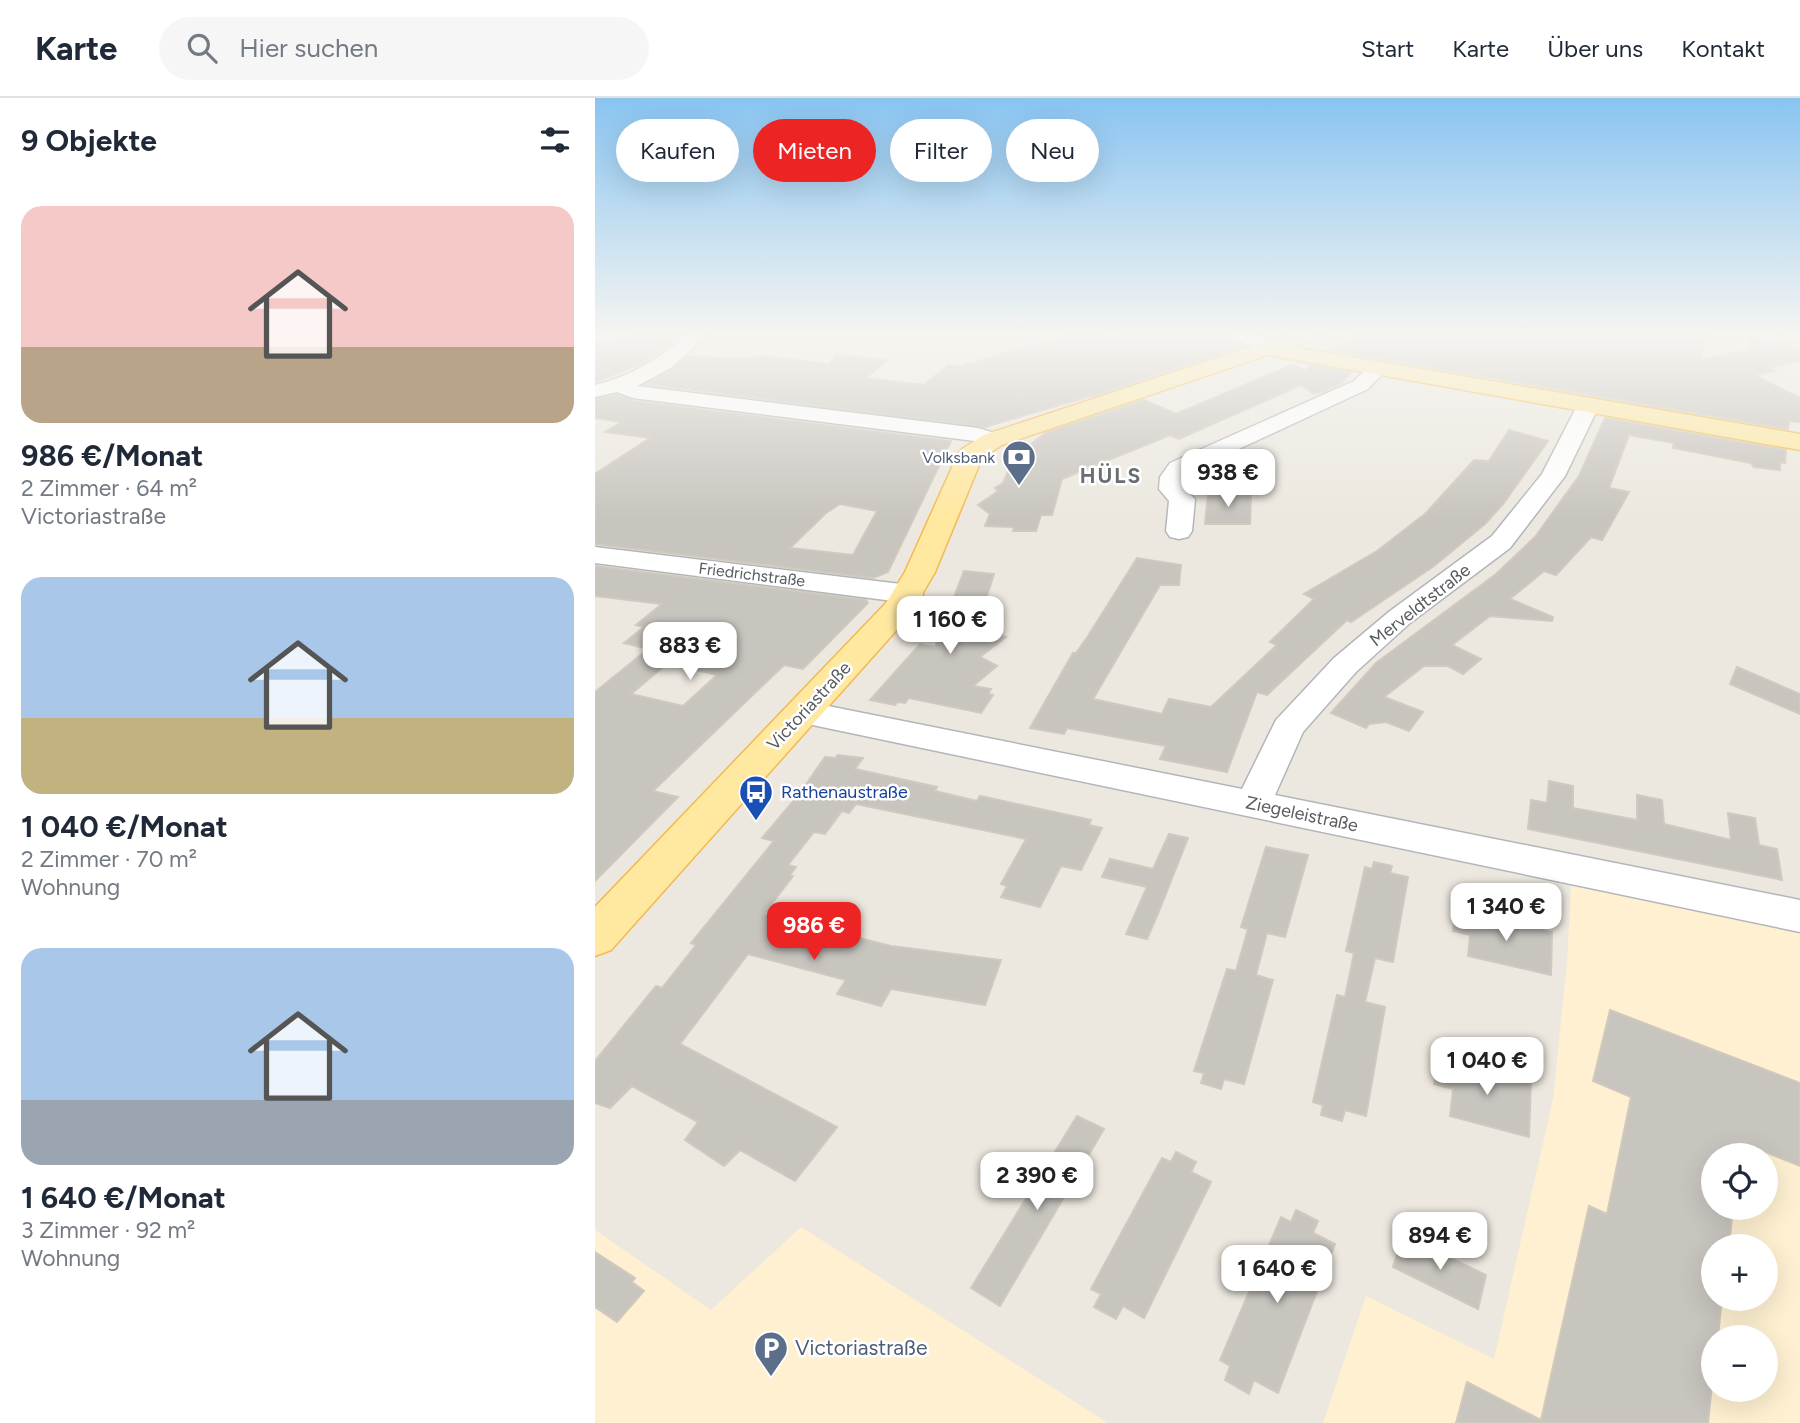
<!DOCTYPE html>
<html lang="de">
<meta charset="utf-8">
<style>
body{margin:0;font-family:Figtree,sans-serif;background:#f6f6f7;color:#1f2937;height:100vh;display:flex;flex-direction:column;font-size:26px;white-space:nowrap}
*{box-sizing:border-box;margin:0}
p{font-size:23px;color:#747a83}
.icon{flex:none;width:38px;height:38px;fill:none;stroke:currentColor;stroke-width:2;stroke-linecap:round;stroke-linejoin:round}
.map{position:relative;flex:1;overflow:hidden}
.panel{display:flex;flex-direction:column;background:#fff;width:595px}
.panel>*{flex:none}
.top-card{position:absolute;left:21px;top:21px;width:665px;height:63px;display:flex;gap:14px}
.fabs{position:absolute;left:1106px;top:1045px;display:grid;gap:14px}
.fabs a{display:grid;place-items:center;width:77px;height:77px;border-radius:50%;background:#fff;box-shadow:0 7px 28px #0002;font-size:35px}
.price{position:absolute;translate:-50% -60px;padding:0 16px;border-radius:14px;background:#fff;color:#222;font-size:23px;line-height:46px;filter:drop-shadow(0 2px 4px #0008)}
.price::after{content:'';position:absolute;left:50%;top:42px;width:21px;height:16px;margin-left:-10px;background:inherit;clip-path:polygon(0 0,100% 0,50% 100%)}
.price.selected{background:#ec2424;color:#fff}
ul{padding:0;list-style:none}
li{display:grid;align-content:center;gap:14px;height:371px;padding:0 21px}
li span{display:grid;place-items:center;height:217px;border-radius:21px;color:#555}
li>.icon{margin-inline-start:auto}
span .icon{width:126px;height:126px;fill:#fffc;stroke-width:1}
li b{font-size:30px}
h2{display:flex;justify-content:space-between;align-items:center;height:84px;padding:0 21px;font-size:30px}
.pill{padding:0 24px;border-radius:32px;background:#fff;box-shadow:0 7px 28px #0002;font-size:24px;line-height:63px}
.pill.selected{background:#ec2424;color:#fff}
header{display:flex;align-items:center;gap:42px;box-sizing:border-box;height:98px;padding:0 35px;background:#fff;border-bottom:2px solid #e0e1e3}
header strong{font-size:33px}
nav{display:flex;gap:38px;margin-inline-start:auto;font-size:24px}
.search{width:490px;height:63px;background:#f6f6f7;display:flex;align-items:center;gap:18px;box-sizing:border-box;padding:0 24px;border-radius:38px;color:#747a83;font-size:26px}
main{display:flex;flex:1;min-height:0}
.map>svg:first-child{display:block}
</style>
<header>
<strong>Karte</strong>
<div class="search"><svg class="icon" aria-label="search" viewBox="0 0 24 24"><circle cx="10" cy="10" r="6"/><path d="M15 15l6 6"/></svg>Hier suchen</div>
<nav><a>Start</a><a>Karte</a><a>Über uns</a><a>Kontakt</a></nav>
</header>
<main>
<section class="panel">
<h2>9 Objekte<svg class="icon" aria-label="filters" viewBox="0 0 24 24"><path d="M4 7h16M4 17h16"/><circle cx="9" cy="7" r="2"/><circle cx="15" cy="17" r="2"/></svg></h2>
<ul>
<li><span style="background:linear-gradient(#f6c9c9 65%,#b9a48a 0)"><svg class="icon" aria-label="home" viewBox="0 0 24 24"><path d="M3 11l9-7 9 7M6 9v11h12V9"/></svg></span><div><b>986 €/Monat</b><p>2 Zimmer · 64 m²</p><p>Victoriastraße</p></div></li>
<li><span style="background:linear-gradient(#a9c7e8 65%,#c2b280 0)"><svg class="icon" aria-label="home" viewBox="0 0 24 24"><path d="M3 11l9-7 9 7M6 9v11h12V9"/></svg></span><div><b>1 040 €/Monat</b><p>2 Zimmer · 70 m²</p><p>Wohnung</p></div></li>
<li><span style="background:linear-gradient(#a9c7e8 70%,#9aa5b1 0)"><svg class="icon" aria-label="home" viewBox="0 0 24 24"><path d="M3 11l9-7 9 7M6 9v11h12V9"/></svg></span><div><b>1 640 €/Monat</b><p>3 Zimmer · 92 m²</p><p>Wohnung</p></div></li>
</ul>
</section>
<div class="map">
<svg width="1205" height="1325" viewBox="0 0 1205 1325">
<rect width="100%" height="100%" fill="#ece8df"/>
<g fill="#fef0d1" fill-rule="evenodd">
<path d="M 977,770 L 1205,817 L 1205,1325 L 728,1325 L 771,1198 L 899,1261 L 958,1001 L 972,864 ZM 1118,1057 L 1171,1057 L 1171,1110 L 1118,1110 ZM 1118,1148 L 1171,1148 L 1171,1200 L 1118,1200 ZM 1118,1239 L 1171,1239 L 1171,1292 L 1118,1292 Z"/>
<path d="M 206,1129 L 513,1325 L 0,1325 L 0,1132 L 116,1212 Z"/>
</g>
<g fill="#c8c4be" stroke="#d0c9bd" stroke-width="2" fill-rule="evenodd">
<path d="M 41,236 L 88,237 L 48,265 L 0,284 L 0,244 L 36,239 Z"/>
<path d="M 477,236 L 505,236 L 515,241 L 535,236 L 633,236 L 637,242 L 650,248 L 496,299 L 499,297 L 390,329 L 51,286 L 77,272 L 92,259 L 156,260 L 169,258 L 234,266 L 241,257 L 292,262 L 271,280 L 329,287 L 353,267 L 367,268 Z"/>
<path d="M 769,236 L 1111,236 L 1105,261 L 1154,253 L 1155,240 L 1196,246 L 1196,249 L 1205,253 L 1205,263 L 1172,270 L 1179,273 L 1159,277 L 1205,300 L 1205,324 L 1194,323 L 1193,331 L 732,252 Z"/>
<path d="M 697,267 L 711,273 L 716,267 L 756,274 L 747,285 L 728,294 L 719,296 L 706,287 L 584,341 L 575,337 L 467,381 L 457,417 L 446,417 L 441,433 L 418,433 L 419,429 L 390,428 L 395,416 L 383,407 L 403,393 L 400,390 L 408,385 L 419,360 L 450,335 L 549,302 L 581,316 Z"/>
<path d="M 22,297 L 38,303 L 356,343 L 293,474 L 278,480 L 0,446 L 0,376 L 55,340 L 10,334 L 27,324 L 0,320 L 0,301 ZM 245,406 L 282,413 L 258,457 L 195,450 L 231,415 Z"/>
<path d="M 1010,320 L 1191,352 L 1190,365 L 1185,364 L 1185,372 L 1159,369 L 1156,365 L 1078,350 L 1079,345 L 1034,337 L 1014,390 L 1034,394 L 1007,442 L 996,439 L 961,477 L 949,473 L 915,501 L 958,519 L 957,523 L 895,518 L 857,547 L 886,561 L 868,576 L 853,568 L 829,568 L 789,599 L 828,614 L 814,633 L 791,624 L 774,626 L 771,630 L 736,615 L 781,565 L 901,476 L 940,439 L 984,378 Z"/>
<path d="M 914,332 L 953,343 L 908,406 L 890,426 L 839,468 L 756,524 L 752,522 L 672,597 L 662,594 L 632,674 L 565,661 L 571,648 L 472,630 L 469,636 L 435,630 L 478,555 L 481,555 L 493,538 L 542,460 L 586,467 L 584,487 L 565,487 L 498,601 L 567,616 L 574,601 L 616,609 L 682,547 L 675,544 L 719,501 L 709,496 L 782,453 L 830,416 L 879,362 L 894,363 Z"/>
<path d="M 613,396 L 656,397 L 655,426 L 610,426 Z"/>
<path d="M 0,468 L 271,502 L 273,505 L 208,571 L 189,567 L 58,693 L 83,699 L 0,783 L 0,594 L 53,551 L 29,545 L 49,529 L 41,527 L 67,506 L 0,498 ZM 73,565 L 122,577 L 88,608 L 36,596 Z"/>
<path d="M 369,473 L 399,476 L 382,528 L 411,539 L 385,559 L 402,568 L 378,588 L 396,591 L 393,596 L 398,597 L 386,615 L 314,600 L 310,605 L 303,604 L 300,607 L 275,602 L 325,546 L 340,549 Z"/>
<path d="M 1142,569 L 1205,596 L 1205,616 L 1135,586 Z"/>
<path d="M 243,657 L 268,660 L 260,671 L 342,689 L 340,693 L 382,703 L 385,698 L 496,722 L 494,727 L 507,730 L 486,772 L 466,768 L 445,809 L 406,799 L 412,788 L 406,786 L 431,741 L 261,706 L 254,715 L 247,713 L 230,736 L 219,734 L 193,767 L 201,769 L 195,777 L 198,778 L 169,816 L 296,848 L 406,862 L 390,907 L 296,891 L 286,908 L 242,896 L 251,882 L 153,856 L 85,946 L 242,1029 L 200,1083 L 145,1052 L 129,1068 L 90,1042 L 103,1024 L 37,988 L 15,1010 L 0,1005 L 0,963 L 61,888 L 67,890 L 101,847 L 96,845 L 179,743 L 167,740 L 205,695 L 230,659 L 240,660 Z"/>
<path d="M 954,683 L 978,688 L 978,710 L 1042,722 L 1042,697 L 1067,702 L 1069,726 L 1136,742 L 1133,715 L 1160,720 L 1164,747 L 1182,751 L 1187,782 L 933,731 L 936,702 L 952,705 Z"/>
<path d="M 574,736 L 593,740 L 564,813 L 552,841 L 531,836 L 552,789 L 507,779 L 515,761 L 558,771 Z"/>
<path d="M 671,749 L 713,757 L 690,839 L 672,835 L 661,877 L 678,882 L 649,986 L 629,981 L 626,991 L 606,985 L 609,975 L 599,973 L 632,871 L 641,873 L 653,831 L 646,829 Z"/>
<path d="M 779,764 L 797,768 L 795,775 L 813,779 L 798,864 L 780,860 L 770,904 L 790,909 L 771,1018 L 750,1012 L 747,1023 L 726,1017 L 728,1007 L 718,1004 L 742,897 L 750,899 L 754,880 L 759,855 L 751,853 L 770,769 L 777,771 Z"/>
<path d="M 860,813 L 957,834 L 956,877 L 873,858 L 875,837 L 858,833 Z"/>
<path d="M 1015,912 L 1205,985 L 1205,1068 L 1146,1044 L 1144,1057 L 1118,1057 L 1118,1110 L 1138,1110 L 1134,1148 L 1118,1148 L 1118,1200 L 1127,1200 L 1123,1239 L 1118,1239 L 1118,1277 L 1113,1325 L 861,1325 L 872,1284 L 946,1322 L 994,1108 L 1012,1116 L 1036,999 L 998,983 Z"/>
<path d="M 842,960 L 936,983 L 934,1039 L 855,1018 L 858,991 L 839,986 Z"/>
<path d="M 482,1018 L 509,1031 L 405,1208 L 376,1190 Z"/>
<path d="M 581,1054 L 601,1064 L 596,1074 L 616,1084 L 549,1220 L 528,1208 L 521,1221 L 499,1209 L 506,1196 L 496,1191 L 567,1060 L 576,1064 Z"/>
<path d="M 701,1112 L 723,1123 L 718,1135 L 740,1146 L 683,1295 L 659,1282 L 654,1296 L 630,1282 L 635,1268 L 625,1262 L 686,1119 L 696,1124 Z"/>
<path d="M 808,1137 L 891,1177 L 883,1211 L 798,1169 Z"/>
<path d="M 0,1154 L 40,1180 L 37,1184 L 49,1193 L 22,1224 L 0,1209 Z"/>
</g>
<g fill="none" stroke-linecap="round" stroke-linejoin="round">
<g stroke="#b2b6ba" stroke-width="3">
<g id="minor">
<path d="M 93,236 L 113,236 L 76,270 L 42,288 L 383,330 L 406,337 L 409,342 L 406,347 L 398,349 L 380,343 L 38,300 L 22,294 L 0,299 L 0,287 C 36,278 65,261 93,236 Z"/>
<path d="M 636,236 L 659,236 L 685,251 L 675,257 L 638,240 Z"/>
<path d="M 1189,236 L 1205,236 L 1205,243 L 1191,240 Z"/>
<path d="M 783,264 L 790,266 L 793,270 L 773,291 L 592,375 L 588,389 L 600,401 L 597,433 L 593,439 L 584,441 L 575,439 L 571,433 L 574,403 L 564,391 L 565,379 L 575,365 L 759,283 L 776,266 Z"/>
<path d="M 993,302 L 1001,303 L 1004,308 L 970,378 L 915,450 L 815,525 L 761,574 L 708,634 L 680,697 L 1205,802 L 1205,834 L 208,625 L 196,622 L 191,614 L 196,606 L 208,603 L 647,691 L 681,622 L 739,560 L 795,513 L 897,438 L 947,376 L 982,308 L 985,303 Z"/>
<path d="M 0,449 L 314,487 L 324,490 L 328,496 L 324,502 L 314,505 L 0,465 Z"/>
</g>
</g>
<g stroke="#f4b94f" stroke-width="3">
<path id="major" d="M 695,236 L 725,236 L 722,240 L 698,249 L 1205,336 L 1205,352 L 673,257 L 407,347 L 387,360 L 340,474 L 315,517 L 16,852 L 0,858 L 0,809 L 291,505 L 310,474 L 363,356 L 367,351 L 389,337 Z"/>
</g>
<use href="#minor" fill="#fff" fill-rule="evenodd"/>
<use href="#major" fill="#ffe8a0" fill-rule="evenodd"/>
</g>
<linearGradient id="sky" x2="0" y2="1"><stop stop-color="#89c4f1"/><stop offset="0.56" stop-color="#f6f5f1"/><stop offset="1" stop-color="#f6f5f1" stop-opacity="0"/></linearGradient>
<rect width="1205" height="421" fill="url(#sky)"/>
<defs>
<g id="bank-pin" transform="scale(1.75)"><path d="M0 17L-7.5 6A9.5 9.5 0 1 1 7.5 6Z" fill="#5c6f8a" stroke="#fff"/><path d="M-6-4H6V4H-6ZM0-2.3a2.3 2.3 0 1 0 0 4.6a2.3 2.3 0 1 0 0-4.6Z" fill="#fff"/></g>
<g id="bus-pin" transform="scale(1.75)"><path d="M0 17L-7.5 6A9.5 9.5 0 1 1 7.5 6Z" fill="#1a4fb4" stroke="#fff"/><path d="M-5-6H5V4H4V6H2V4H-2V6H-4V4H-5ZM-3.5-4V0h7V-4ZM-3.5 1.2v1.5H-2V1.2ZM2 1.2v1.5H3.5V1.2Z" fill="#fff"/></g>
<g id="parking-pin" transform="scale(1.75)"><path d="M0 17L-7.5 6A9.5 9.5 0 1 1 7.5 6Z" fill="#5c6f8a" stroke="#fff"/><path d="M-3.5-5.5H1a3.5 3.5 0 0 1 0 7H-1V5.5H-3.5ZM-1-3.4V-.6H.8a1.4 1.4 0 0 0 0-2.8Z" fill="#fff"/></g>
</defs>
<g fill-rule="evenodd">
<use href="#bank-pin" x="424" y="359"/>
<use href="#bus-pin" x="161" y="694"/>
<use href="#parking-pin" x="176" y="1250"/>
</g>
<g text-anchor="middle" stroke-width="5" stroke-linejoin="round" paint-order="stroke">
<g font-size="16" fill="#4e5e75" stroke="#fff" text-anchor="end">
<text x="400" y="365">Volksbank</text>
</g>
<g font-size="16" fill="#585c60" stroke="#fff">
<text transform="translate(157 476) rotate(7)" y="6">Friedrichstraße</text>
</g>
<g font-size="18" fill="#585c60" stroke="#fff">
<text transform="translate(825 507) rotate(-38)" y="6">Merveldtstraße</text>
<text transform="translate(214 608) rotate(-47)" y="6">Victoriastraße</text>
<text transform="translate(707 716) rotate(12)" y="6">Ziegeleistraße</text>
</g>
<g font-size="18" fill="#164399" stroke="#fff" text-anchor="start">
<text x="186" y="700">Rathenaustraße</text>
</g>
<g font-size="21" font-weight="bold" letter-spacing="2" fill="#696e72" stroke="#fff">
<text x="516" y="385">HÜLS</text>
</g>
<g font-size="21" fill="#4e5e75" stroke="#fff" text-anchor="start">
<text x="200" y="1257">Victoriastraße</text>
</g>
</g>
</svg>
<div class="fabs">
<a><svg class="icon" aria-label="locate" viewBox="0 0 24 24"><circle cx="12" cy="12" r="6"/><path d="M12 2v4M12 18v4M2 12h4M18 12h4"/></svg></a>
<a>+</a>
<a>−</a>
</div>
<b class="price" style="left:633px;top:411px">938 €</b>
<b class="price" style="left:355px;top:558px">1 160 €</b>
<b class="price" style="left:95px;top:584px">883 €</b>
<b class="price" style="left:911px;top:845px">1 340 €</b>
<b class="price selected" style="left:219px;top:864px">986 €</b>
<b class="price" style="left:892px;top:999px">1 040 €</b>
<b class="price" style="left:442px;top:1114px">2 390 €</b>
<b class="price" style="left:845px;top:1174px">894 €</b>
<b class="price" style="left:682px;top:1207px">1 640 €</b>
<div class="top-card">
<a class="pill">Kaufen</a>
<a class="pill selected">Mieten</a>
<a class="pill">Filter</a>
<a class="pill">Neu</a>
</div>
</div>
</main>
